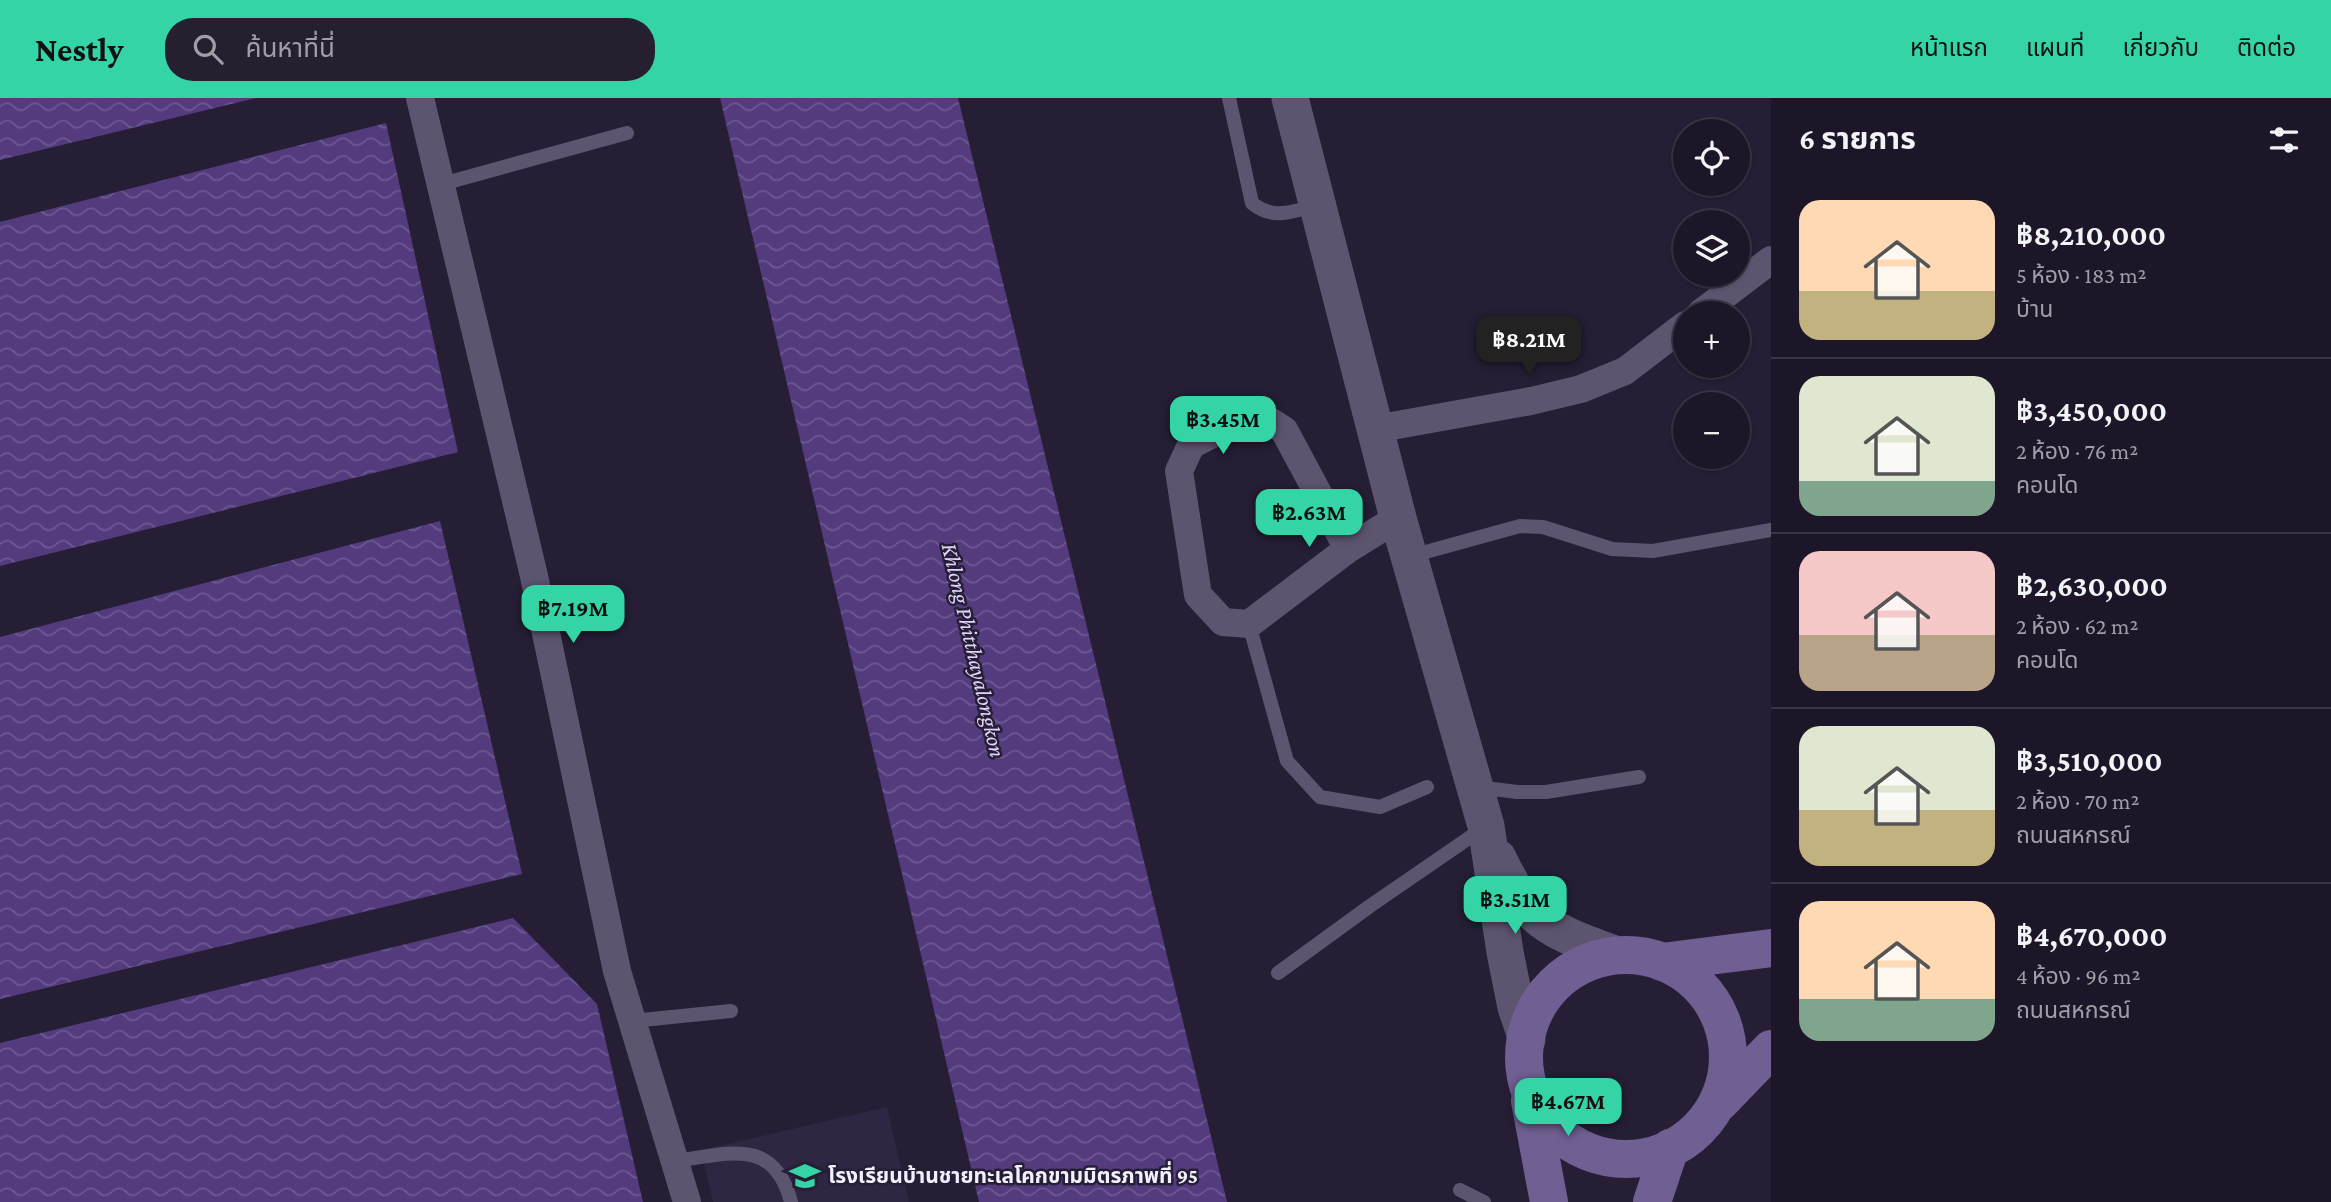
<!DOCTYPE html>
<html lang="th">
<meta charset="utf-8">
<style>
body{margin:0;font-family:"Crimson Pro","Noto Sans Thai",serif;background:#251f30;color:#f1f3f6;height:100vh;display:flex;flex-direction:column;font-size:26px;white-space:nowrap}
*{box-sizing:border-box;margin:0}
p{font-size:23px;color:#a09fa8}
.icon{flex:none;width:38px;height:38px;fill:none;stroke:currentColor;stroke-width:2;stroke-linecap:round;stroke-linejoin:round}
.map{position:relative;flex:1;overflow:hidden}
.details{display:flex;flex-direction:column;background:#1c1628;width:560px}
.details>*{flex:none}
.fabs{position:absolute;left:1673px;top:21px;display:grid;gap:14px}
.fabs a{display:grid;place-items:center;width:77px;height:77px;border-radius:50%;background:#1c1628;box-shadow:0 2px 5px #0004,0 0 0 2px #3a3545;font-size:35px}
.price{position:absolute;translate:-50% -60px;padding:0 16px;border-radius:14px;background:#35d4a7;color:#111;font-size:23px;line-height:46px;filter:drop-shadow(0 2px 4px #0008)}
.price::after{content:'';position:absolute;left:50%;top:42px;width:21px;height:16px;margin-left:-10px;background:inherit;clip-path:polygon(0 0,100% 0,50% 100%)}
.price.on{background:#222;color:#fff}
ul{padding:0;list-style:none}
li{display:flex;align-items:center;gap:21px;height:175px;padding:0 28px}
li+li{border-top:2px solid #3a3545}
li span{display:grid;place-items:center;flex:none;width:196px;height:140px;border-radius:21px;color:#555}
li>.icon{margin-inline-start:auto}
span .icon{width:84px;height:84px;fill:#fffc;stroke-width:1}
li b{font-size:30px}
h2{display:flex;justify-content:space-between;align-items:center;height:84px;padding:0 28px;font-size:30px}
header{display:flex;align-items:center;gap:42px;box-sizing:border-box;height:98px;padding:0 35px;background:#35d4a7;color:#111}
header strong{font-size:33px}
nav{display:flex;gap:38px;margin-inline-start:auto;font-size:24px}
.search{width:490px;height:63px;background:#251f30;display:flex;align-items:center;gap:18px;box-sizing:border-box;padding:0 24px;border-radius:28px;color:#a09fa8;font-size:26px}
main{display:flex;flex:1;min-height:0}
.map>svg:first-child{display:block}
</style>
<header>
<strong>Nestly</strong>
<div class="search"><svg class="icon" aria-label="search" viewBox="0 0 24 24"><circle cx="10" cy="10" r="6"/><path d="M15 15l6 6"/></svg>ค้นหาที่นี่</div>
<nav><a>หน้าแรก</a><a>แผนที่</a><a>เกี่ยวกับ</a><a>ติดต่อ</a></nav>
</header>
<main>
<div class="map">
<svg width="1771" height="1104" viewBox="0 0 1771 1104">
<defs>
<pattern id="water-waves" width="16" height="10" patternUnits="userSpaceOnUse" patternTransform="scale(1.75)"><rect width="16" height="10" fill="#533b7e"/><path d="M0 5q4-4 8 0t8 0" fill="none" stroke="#6c5891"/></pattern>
</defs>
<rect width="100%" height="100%" fill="#251e35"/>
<path fill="#2f2643" d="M 887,1009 L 909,1104 L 713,1104 L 701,1052 Z"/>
<g fill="url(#water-waves)">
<path d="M 0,0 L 256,0 L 0,62 Z"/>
<path d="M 720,0 L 958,0 L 1227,1104 L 979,1104 Z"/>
<path d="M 386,25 L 458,354 L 0,468 L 0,124 Z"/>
<path d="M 440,423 L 522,776 L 0,901 L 0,539 Z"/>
<path d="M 513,820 L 597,906 L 643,1104 L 0,1104 L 0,945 Z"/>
</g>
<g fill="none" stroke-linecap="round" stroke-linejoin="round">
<g stroke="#5d5570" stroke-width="14">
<path d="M 1229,0 L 1252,105 C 1274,123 1291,113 1316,108"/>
<path d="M 442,86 L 627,35"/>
<path d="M 1411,458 L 1520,428 L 1543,429 L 1612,451 L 1653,453 L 1771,432"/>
<path d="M 1249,526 L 1287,663 L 1320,699 L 1380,709 L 1427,689"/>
<path d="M 1477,689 L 1517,694 L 1546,694 L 1639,679"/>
<path d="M 1278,875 L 1370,808 L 1482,731"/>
<path d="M 632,923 L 731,913"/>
<path d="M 676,1063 C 727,1056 774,1038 791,1104"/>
<path d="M 1460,1092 L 1484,1104"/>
</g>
<g stroke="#5d5570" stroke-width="28">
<path d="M 420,0 L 534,478 L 617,873 L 687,1104"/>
<path d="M 1701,215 L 1771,162"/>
<path d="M 1375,331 L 1531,303 L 1581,291 L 1625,273 L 1685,227"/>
<path d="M 1348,451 L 1284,332 L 1260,317 L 1239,322 L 1191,347 L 1179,373 L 1198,497 L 1223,524 L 1249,526 L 1348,451 L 1398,420"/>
</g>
<g stroke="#5d5570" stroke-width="37">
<path d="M 1290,0 L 1398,420 L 1486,728 L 1505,854 L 1516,909 L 1527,942"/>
<path d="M 1498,760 C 1529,826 1550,832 1614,856"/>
</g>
<g stroke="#705f92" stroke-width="38">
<circle cx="1626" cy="959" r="102"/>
<path d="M 1662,864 L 1771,850"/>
<path d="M 1530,1003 L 1549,1104"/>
<path d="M 1719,1005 L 1771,951"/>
<path d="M 1652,1104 L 1670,1050"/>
</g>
</g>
<defs>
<g id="school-bare" transform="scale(2.415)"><path d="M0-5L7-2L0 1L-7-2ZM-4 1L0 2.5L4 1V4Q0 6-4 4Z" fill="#35d4a7" stroke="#251e35" stroke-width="2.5" paint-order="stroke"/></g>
</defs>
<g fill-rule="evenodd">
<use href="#school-bare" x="805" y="1078"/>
</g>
<g text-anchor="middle" stroke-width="5" stroke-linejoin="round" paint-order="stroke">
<g font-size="21" font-weight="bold" fill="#f3efff" stroke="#251e35" text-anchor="start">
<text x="828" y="1085">โรงเรียนบ้านชายทะเลโคกขามมิตรภาพที่ 95</text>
</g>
<g font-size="23" font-style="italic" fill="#e0d4fd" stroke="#251e35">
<text transform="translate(974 552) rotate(77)" y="8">Khlong Phitthayalongkon</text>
</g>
</g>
</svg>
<div class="fabs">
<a><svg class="icon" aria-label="locate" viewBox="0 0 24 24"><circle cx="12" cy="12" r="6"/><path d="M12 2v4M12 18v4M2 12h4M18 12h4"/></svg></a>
<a><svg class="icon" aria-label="layers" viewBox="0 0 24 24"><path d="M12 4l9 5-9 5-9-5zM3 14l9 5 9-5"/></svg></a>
<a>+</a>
<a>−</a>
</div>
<b class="price on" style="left:1529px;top:278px">฿8.21M</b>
<b class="price" style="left:1223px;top:358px">฿3.45M</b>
<b class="price" style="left:1309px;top:451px">฿2.63M</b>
<b class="price" style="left:573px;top:547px">฿7.19M</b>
<b class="price" style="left:1515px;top:838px">฿3.51M</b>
<b class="price" style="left:1568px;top:1040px">฿4.67M</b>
</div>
<section class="details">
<h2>6 รายการ<svg class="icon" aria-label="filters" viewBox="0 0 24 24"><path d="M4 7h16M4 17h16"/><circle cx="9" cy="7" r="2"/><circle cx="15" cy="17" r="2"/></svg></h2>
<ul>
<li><span style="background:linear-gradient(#ffd9b3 65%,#c2b280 0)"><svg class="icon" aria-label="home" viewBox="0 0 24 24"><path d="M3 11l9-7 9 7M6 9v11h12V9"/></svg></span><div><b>฿8,210,000</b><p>5 ห้อง · 183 m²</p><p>บ้าน</p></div></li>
<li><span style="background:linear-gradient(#dfe7d0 75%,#7fa58c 0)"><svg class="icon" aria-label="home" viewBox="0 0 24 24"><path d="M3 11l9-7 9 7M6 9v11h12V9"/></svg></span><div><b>฿3,450,000</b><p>2 ห้อง · 76 m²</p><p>คอนโด</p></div></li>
<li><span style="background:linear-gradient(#f6c9c9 60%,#b9a48a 0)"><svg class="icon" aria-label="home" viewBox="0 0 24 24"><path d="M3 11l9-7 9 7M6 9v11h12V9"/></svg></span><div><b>฿2,630,000</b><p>2 ห้อง · 62 m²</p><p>คอนโด</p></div></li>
<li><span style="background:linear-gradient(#dfe7d0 60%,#c2b280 0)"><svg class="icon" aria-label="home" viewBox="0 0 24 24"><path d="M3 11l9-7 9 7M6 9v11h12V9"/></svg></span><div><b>฿3,510,000</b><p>2 ห้อง · 70 m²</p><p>ถนนสหกรณ์</p></div></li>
<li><span style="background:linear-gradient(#ffd9b3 70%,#7fa58c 0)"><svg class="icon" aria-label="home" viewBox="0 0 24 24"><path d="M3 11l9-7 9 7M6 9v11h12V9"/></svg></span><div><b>฿4,670,000</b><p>4 ห้อง · 96 m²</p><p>ถนนสหกรณ์</p></div></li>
</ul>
</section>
</main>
